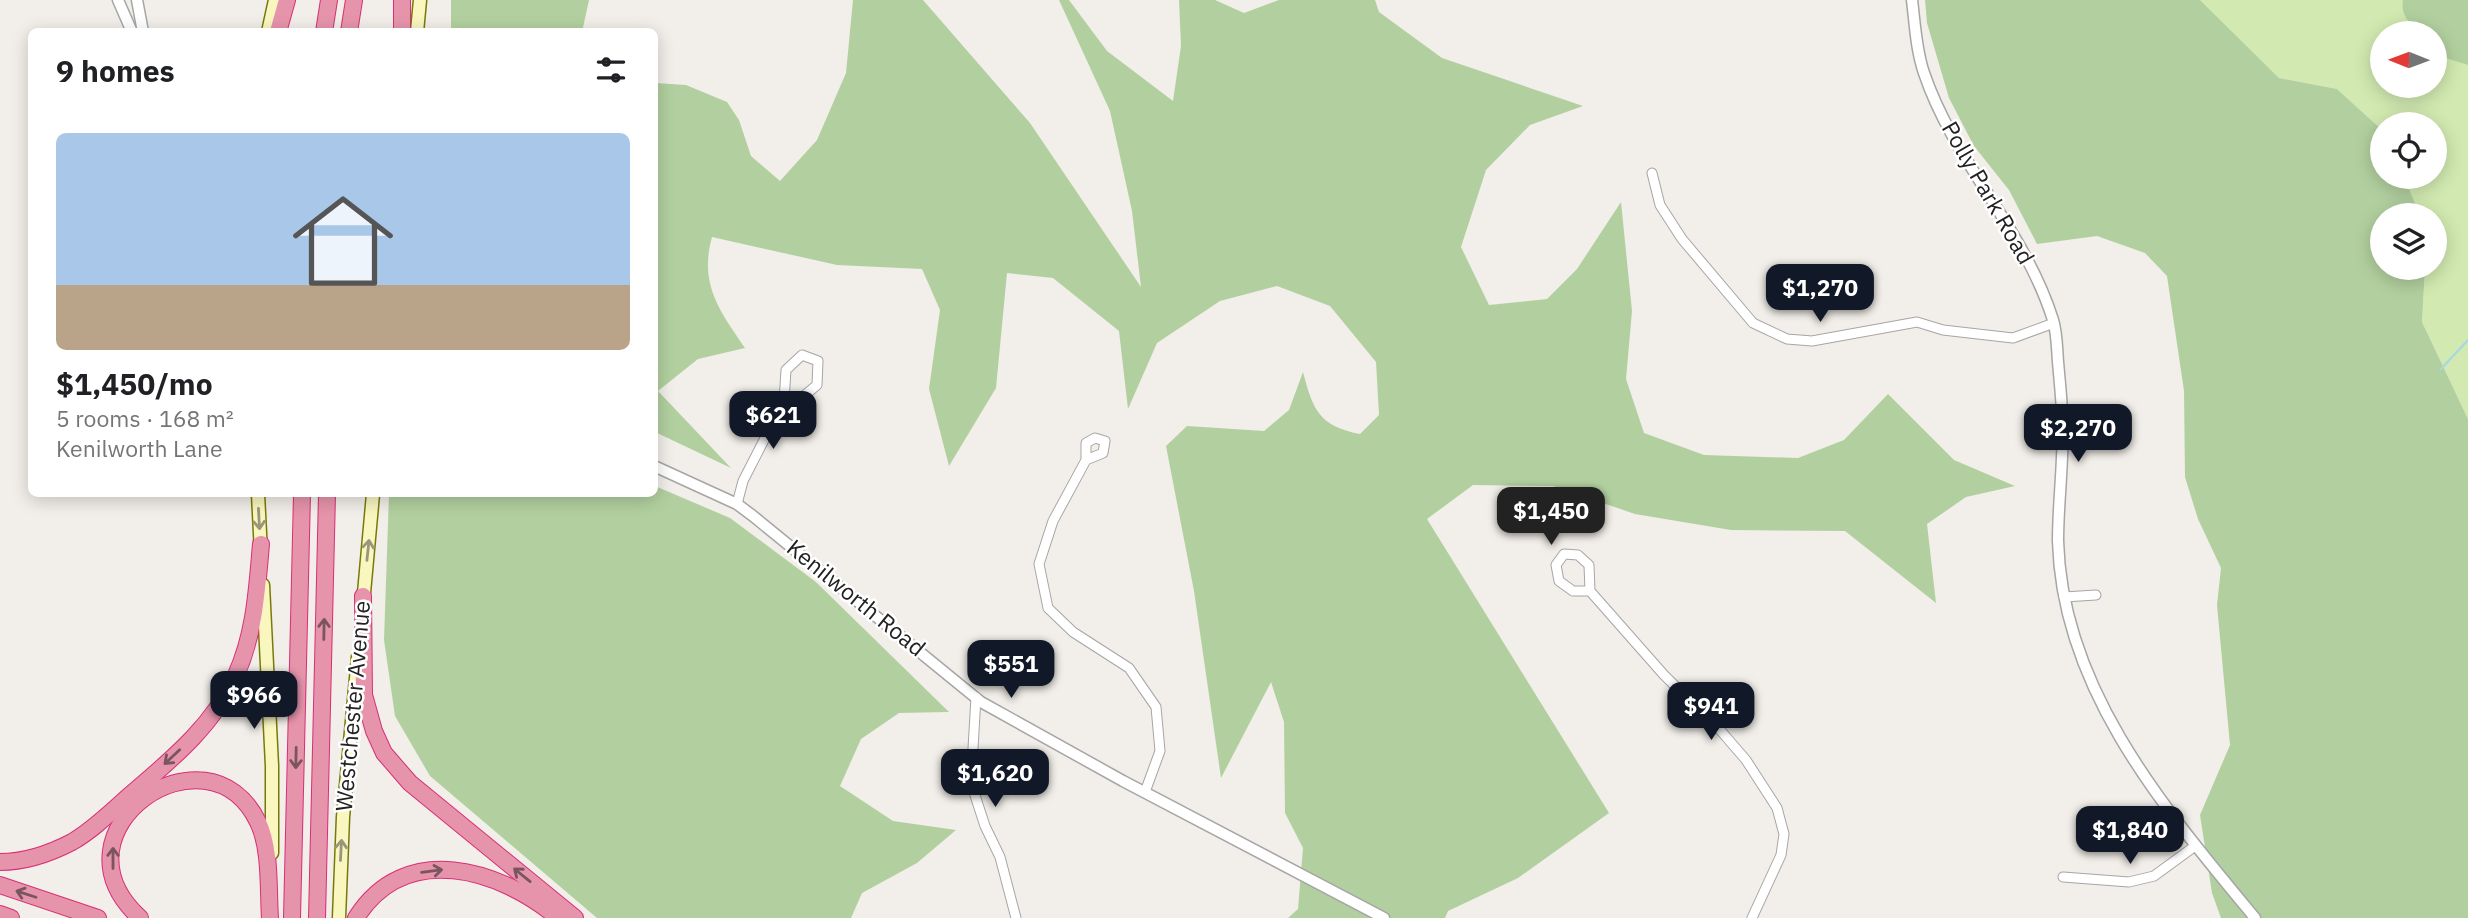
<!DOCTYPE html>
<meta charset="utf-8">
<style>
body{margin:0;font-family:"IBM Plex Sans",sans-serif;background:#f2f2f2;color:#202124;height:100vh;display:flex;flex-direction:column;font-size:26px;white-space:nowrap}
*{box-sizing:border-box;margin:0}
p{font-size:23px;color:#757577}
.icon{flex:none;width:38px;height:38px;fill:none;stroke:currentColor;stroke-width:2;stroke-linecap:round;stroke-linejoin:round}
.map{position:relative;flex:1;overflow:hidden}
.panel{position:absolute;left:28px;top:28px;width:630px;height:469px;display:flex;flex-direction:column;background:#fff;border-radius:10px;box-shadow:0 4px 18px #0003}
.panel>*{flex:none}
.needle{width:46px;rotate:271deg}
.fabs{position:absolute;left:2370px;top:21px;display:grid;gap:14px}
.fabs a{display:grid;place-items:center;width:77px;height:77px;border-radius:50%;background:#fff;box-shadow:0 4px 18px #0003;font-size:35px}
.price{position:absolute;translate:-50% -60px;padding:0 16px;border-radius:14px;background:#111827;color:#fff;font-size:23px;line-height:46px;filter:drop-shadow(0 2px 4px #0008)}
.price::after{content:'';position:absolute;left:50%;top:42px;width:21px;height:16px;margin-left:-10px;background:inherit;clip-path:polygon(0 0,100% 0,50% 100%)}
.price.current{background:#222;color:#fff}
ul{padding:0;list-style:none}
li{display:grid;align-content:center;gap:14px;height:371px;padding:0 28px}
li span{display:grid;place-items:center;height:217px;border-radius:10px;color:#555}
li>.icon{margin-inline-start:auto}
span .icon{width:126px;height:126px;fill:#fffc;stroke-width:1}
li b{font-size:30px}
h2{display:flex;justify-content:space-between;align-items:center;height:84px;padding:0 28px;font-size:30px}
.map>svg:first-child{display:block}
</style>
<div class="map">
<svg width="2468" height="918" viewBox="0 0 2468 918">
<rect width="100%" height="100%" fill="#f2eee9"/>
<path fill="#d2eab1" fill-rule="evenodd" d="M 2200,0 L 2468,0 L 2468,419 L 2422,322 L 2425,268 L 2434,268 L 2434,215 L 2420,215 L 2404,177 L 2434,177 L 2434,124 L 2382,124 L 2382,130 L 2337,89 L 2279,78 ZM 2382,33 L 2434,33 L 2434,86 L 2382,86 Z"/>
<g fill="#b2d09f">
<path d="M 451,0 L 589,0 L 582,32 L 451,31 Z"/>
<path d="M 853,0 L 923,0 L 1030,123 L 1141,287 L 1132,211 L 1110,111 L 1059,0 L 1069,0 L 1107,51 L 1173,101 L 1181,46 L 1179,0 L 1215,0 L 1244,13 L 1279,0 L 1375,0 L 1379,12 L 1442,58 L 1583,106 L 1530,125 L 1486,170 L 1461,247 L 1489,305 L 1547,299 L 1577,269 L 1621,202 L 1632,311 L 1626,379 L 1644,433 L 1704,455 L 1798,458 L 1844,440 L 1888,394 L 1954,460 L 2015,486 L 1966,497 L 1927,524 L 1936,603 L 1845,531 L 1731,530 L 1635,514 L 1553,486 L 1473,485 L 1427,519 L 1609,813 L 1518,878 L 1448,911 L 1445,918 L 1288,918 L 1298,909 L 1303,848 L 1285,813 L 1284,722 L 1271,682 L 1221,778 L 1194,591 L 1166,446 L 1187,426 L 1264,431 L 1289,410 L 1303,372 C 1313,410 1319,426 1360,434 L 1379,415 L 1376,362 L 1330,306 L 1277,286 L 1220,301 L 1157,343 L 1128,409 L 1119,331 L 1053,278 L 1007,273 L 996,388 L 949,466 L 929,389 L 940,310 L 922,269 L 837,265 L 712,237 C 699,284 719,310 745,348 L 698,359 L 658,391 L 731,468 L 655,432 L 655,83 L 686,85 L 727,102 L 739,120 L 751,156 L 780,181 L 817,140 L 846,73 Z"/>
<path d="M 1925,0 L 2200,0 L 2279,78 L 2337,89 L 2382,130 L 2382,177 L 2404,177 L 2420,215 L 2382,215 L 2382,268 L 2425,268 L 2422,322 L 2468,419 L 2468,918 L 2221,918 L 2212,893 L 2200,815 L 2230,745 L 2217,605 L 2221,568 L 2198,519 L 2185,477 L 2184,391 L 2167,276 L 2145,253 L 2097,236 L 2037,244 L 2009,190 L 1974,146 L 1949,98 L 1927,23 Z"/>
<path d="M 2403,0 L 2468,0 L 2468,65 L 2443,57 L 2434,48 L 2434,33 L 2420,33 C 2410,24 2400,14 2403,0 Z"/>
<path d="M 655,486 L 730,518 L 816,582 L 949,712 L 899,713 L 861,739 L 840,786 L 893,821 L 956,830 L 917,863 L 862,893 L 851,918 L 597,918 L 430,776 L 395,716 L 384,640 L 389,494 L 654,494 Z"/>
</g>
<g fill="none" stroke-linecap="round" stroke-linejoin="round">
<path stroke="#abd7de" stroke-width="2.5" d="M 2441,369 L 2468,340"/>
<g stroke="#a6a6a6" stroke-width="11">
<g id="minor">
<path d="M 1652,173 L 1660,205 L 1682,239 L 1753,323 L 1787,339 L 1812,341 L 1917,322 L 1943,330 L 2013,338 L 2054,323"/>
<path d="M 1086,460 L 1103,453 L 1105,441 L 1095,438 L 1086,443 L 1086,460 L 1053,521 L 1039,564 L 1048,608 L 1073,632 L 1129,668 L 1156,707 L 1160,751 L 1145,792"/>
<path d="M 737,504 L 743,481 L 784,401 L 786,370 L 802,355 L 818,361 L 817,385 L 799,400 L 784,401"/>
<path d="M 1590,591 L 1573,591 L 1559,581 L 1556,565 L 1564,554 L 1578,555 L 1589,565 L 1590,591 L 1664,675 L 1721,731 L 1746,760 L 1777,808 L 1784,834 L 1781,855 L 1752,918"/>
<path d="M 2064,597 L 2096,595"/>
<path d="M 976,697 L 971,783 L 985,826 L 1000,857 L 1016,918"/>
<path d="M 2063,877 L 2129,882 L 2154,876 L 2195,846"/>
</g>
</g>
<g stroke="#a6a6a6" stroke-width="13">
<g id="tertiary">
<path d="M 118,0 L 132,32"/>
<path d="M 137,0 L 143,32"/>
<path d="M 1912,0 C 1915,24 1916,50 1924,73 C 1954,162 2025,230 2053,320 C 2057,333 2057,349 2058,362 C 2061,394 2064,425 2062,457 C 2061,485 2058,513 2058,541 C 2062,690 2165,809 2255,918"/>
<path d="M 654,466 L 737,504 L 753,516 L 981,702 L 1123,781 L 1384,918"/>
</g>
</g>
<g stroke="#787a08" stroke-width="15">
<g id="secondary">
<path d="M 268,32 L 275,0"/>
<path d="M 417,32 L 420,0"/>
<path d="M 258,494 L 261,553"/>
<path d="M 263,585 L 272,766 L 272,853"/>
<path d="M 363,604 L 373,494"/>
<path d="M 339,918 L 343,817 L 358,657"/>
</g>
</g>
<g stroke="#d82e78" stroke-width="18">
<g id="motorway">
<path d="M 278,32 L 287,0"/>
<path d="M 324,32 L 329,0"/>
<path d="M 349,32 L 354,0"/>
<path d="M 402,32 L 402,0"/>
<path d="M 363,596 L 364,695 L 374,731 L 384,753 L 410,783 L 575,918"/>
<path d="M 0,862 C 25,862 49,854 72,842 C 93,830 112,811 130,795 C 171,760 214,725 236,675 C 255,633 257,589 261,544"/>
<path d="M 0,885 L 98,918"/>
<path d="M 0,914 L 11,918"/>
<path d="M 140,918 C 44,830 208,718 258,822 C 271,849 268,889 270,918"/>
<path d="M 292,918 L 302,494"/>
<path d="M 317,918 L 327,494"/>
<path d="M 356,918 C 405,840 500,869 558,918"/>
</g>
</g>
<use href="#minor" stroke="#fff" stroke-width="9"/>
<use href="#tertiary" stroke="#fff" stroke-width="10"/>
<use href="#secondary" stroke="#f9f6c0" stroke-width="12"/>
<use href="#motorway" stroke="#e694ab" stroke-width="16"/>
</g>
<defs><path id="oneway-shaft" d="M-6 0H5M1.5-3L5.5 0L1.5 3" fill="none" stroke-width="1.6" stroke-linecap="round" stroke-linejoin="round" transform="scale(1.75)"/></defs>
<g stroke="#989779">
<use href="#oneway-shaft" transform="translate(259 519) rotate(87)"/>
<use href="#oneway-shaft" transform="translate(368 550) rotate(-84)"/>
<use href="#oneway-shaft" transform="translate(341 850) rotate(-87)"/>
</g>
<g stroke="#7a5560">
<use href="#oneway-shaft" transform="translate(324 629) rotate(-89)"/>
<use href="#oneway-shaft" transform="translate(172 757) rotate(137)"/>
<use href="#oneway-shaft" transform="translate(296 758) rotate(91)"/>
<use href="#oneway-shaft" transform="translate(113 858) rotate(-90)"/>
<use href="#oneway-shaft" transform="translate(432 871) rotate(-7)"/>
<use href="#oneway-shaft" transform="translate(522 875) rotate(-141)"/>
<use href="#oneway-shaft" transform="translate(26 894) rotate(-162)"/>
</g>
<g text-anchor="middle" stroke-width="5" stroke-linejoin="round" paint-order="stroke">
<g font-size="23" fill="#222" stroke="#fff">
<text transform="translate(1988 193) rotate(60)" y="8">Polly Park Road</text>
<text transform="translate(856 598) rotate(39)" y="8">Kenilworth Road</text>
<text transform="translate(353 706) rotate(-85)" y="8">Westchester Avenue</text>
</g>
</g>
</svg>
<div class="fabs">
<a><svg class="needle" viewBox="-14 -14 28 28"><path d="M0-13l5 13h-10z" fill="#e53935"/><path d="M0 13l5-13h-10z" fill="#757577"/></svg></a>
<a><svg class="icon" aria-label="locate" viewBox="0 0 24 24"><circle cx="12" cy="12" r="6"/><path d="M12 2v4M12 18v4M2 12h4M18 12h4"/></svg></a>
<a><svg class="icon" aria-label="layers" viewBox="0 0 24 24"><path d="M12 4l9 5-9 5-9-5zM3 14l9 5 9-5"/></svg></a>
</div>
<b class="price" style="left:1820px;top:324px">$1,270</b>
<b class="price" style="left:773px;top:451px">$621</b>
<b class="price" style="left:2078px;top:464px">$2,270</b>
<b class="price current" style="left:1551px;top:547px">$1,450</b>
<b class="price" style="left:1011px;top:700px">$551</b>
<b class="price" style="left:254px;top:731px">$966</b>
<b class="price" style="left:1711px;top:742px">$941</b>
<b class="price" style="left:995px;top:809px">$1,620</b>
<b class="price" style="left:2130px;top:866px">$1,840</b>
<section class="panel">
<h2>9 homes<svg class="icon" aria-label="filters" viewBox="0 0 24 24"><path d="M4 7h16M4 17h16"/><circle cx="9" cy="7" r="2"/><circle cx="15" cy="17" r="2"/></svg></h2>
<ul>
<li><span style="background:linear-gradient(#a9c7e8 70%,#b9a48a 0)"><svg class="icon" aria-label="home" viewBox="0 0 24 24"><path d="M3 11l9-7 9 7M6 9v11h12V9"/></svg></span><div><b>$1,450/mo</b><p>5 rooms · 168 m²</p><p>Kenilworth Lane</p></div></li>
</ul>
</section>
</div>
